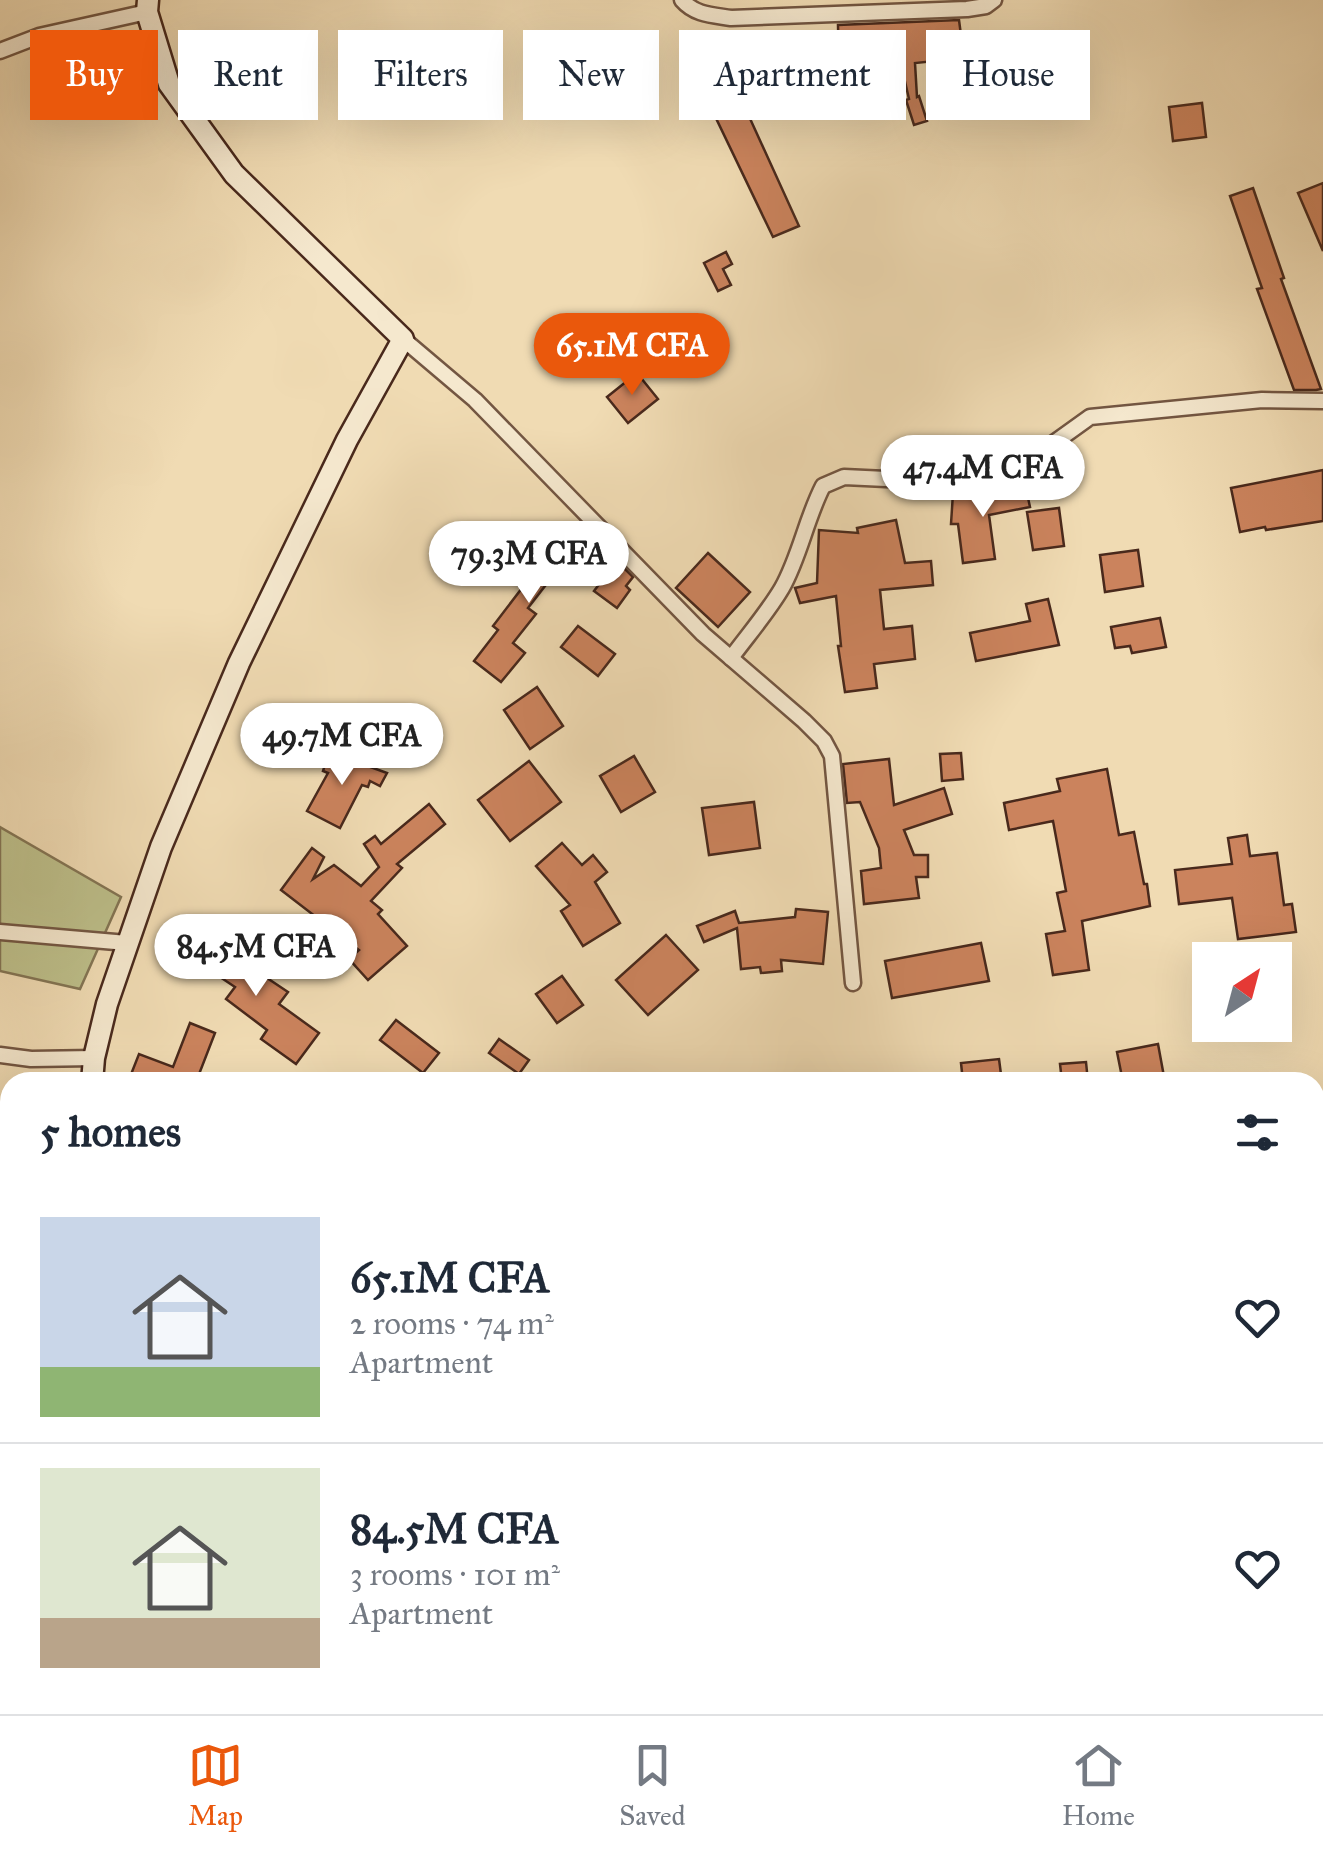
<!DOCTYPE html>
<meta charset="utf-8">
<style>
body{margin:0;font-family:"IM FELL Great Primer",serif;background:#f2f2f3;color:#1f2937;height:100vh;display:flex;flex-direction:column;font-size:38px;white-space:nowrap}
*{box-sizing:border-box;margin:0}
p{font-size:32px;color:#747a83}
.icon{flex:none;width:55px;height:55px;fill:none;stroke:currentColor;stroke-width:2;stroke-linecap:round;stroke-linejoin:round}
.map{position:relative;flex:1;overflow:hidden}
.panel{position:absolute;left:0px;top:1072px;width:1325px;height:642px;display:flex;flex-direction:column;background:#fff;border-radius:30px 30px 0 0;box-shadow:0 10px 40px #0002}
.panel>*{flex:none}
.banner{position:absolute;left:30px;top:30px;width:1265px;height:90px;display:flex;gap:20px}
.needle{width:65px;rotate:36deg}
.buttons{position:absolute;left:1192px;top:942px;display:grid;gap:20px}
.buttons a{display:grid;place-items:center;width:100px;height:100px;border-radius:0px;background:#fff;box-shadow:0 10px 40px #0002;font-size:50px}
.price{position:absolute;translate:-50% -85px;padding:0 22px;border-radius:35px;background:#fff;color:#222;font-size:32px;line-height:65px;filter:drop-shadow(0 2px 5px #0008)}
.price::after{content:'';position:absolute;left:50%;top:60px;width:30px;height:22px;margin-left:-15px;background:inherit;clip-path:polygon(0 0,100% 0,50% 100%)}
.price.selected{background:#ea580c;color:#fff}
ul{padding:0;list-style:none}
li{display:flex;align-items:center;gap:30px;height:250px;padding:0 40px}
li+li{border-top:2px solid #e0e1e3}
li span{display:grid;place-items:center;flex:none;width:280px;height:200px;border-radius:0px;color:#555}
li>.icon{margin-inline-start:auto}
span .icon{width:120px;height:120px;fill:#fffc;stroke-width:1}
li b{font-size:42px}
h2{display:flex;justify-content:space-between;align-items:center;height:120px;padding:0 40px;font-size:42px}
.pill{padding:0 35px;border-radius:0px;background:#fff;box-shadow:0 10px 40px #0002;font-size:35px;line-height:90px}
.pill.selected{background:#ea580c;color:#fff}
.dock{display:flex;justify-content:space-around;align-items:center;height:140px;border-top:2px solid #e0e1e3;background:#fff;font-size:28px;color:#747a83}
.dock a{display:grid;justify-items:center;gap:5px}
.dock .selected{color:#ea580c}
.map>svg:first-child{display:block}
</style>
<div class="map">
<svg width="1323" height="1714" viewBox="0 0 1323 1714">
<rect width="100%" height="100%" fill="#f0dbb3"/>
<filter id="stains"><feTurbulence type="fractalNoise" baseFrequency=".002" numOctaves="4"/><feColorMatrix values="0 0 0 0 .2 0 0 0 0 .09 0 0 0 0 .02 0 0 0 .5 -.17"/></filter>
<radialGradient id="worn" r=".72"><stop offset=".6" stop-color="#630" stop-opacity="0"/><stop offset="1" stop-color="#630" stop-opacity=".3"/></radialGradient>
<path fill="#bdbf8a" stroke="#837453" stroke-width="2.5" d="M 0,827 L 121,897 L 80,989 L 0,971 Z"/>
<g fill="#cb835d" stroke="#49291c" stroke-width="2.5">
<path d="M 959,20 L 964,58 L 915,63 L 917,97 L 919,96 L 927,121 L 914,125 L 906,100 L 909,99 L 903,73 L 839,76 L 838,25 Z"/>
<path d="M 742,101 L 799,226 L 773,237 L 714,114 Z"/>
<path d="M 1202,103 L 1206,137 L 1173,141 L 1169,107 Z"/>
<path d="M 1323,183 L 1323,251 L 1298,193 Z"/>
<path d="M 1253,188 L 1284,278 L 1281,279 L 1321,389 L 1316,390 L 1294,390 L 1257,289 L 1262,288 L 1230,196 Z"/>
<path d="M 726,252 L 732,264 L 723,269 L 731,285 L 718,291 L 704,263 Z"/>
<path d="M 637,373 L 658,399 L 628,423 L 607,397 Z"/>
<path d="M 971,450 L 974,472 L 944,471 L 942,453 Z"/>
<path d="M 1323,470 L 1323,521 L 1266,530 L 1265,527 L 1240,532 L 1231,488 Z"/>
<path d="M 1025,484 L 1030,507 L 989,515 L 995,559 L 963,563 L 958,524 L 951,524 L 953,493 L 1006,493 Z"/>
<path d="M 1059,508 L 1064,546 L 1033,550 L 1027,512 Z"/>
<path d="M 896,520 L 905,563 L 931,561 L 933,585 L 880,590 L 884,629 L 912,626 L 915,659 L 874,664 L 877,688 L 845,692 L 838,646 L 841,646 L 836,596 L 800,603 L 795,588 L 817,583 L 819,530 L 858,533 L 857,528 Z"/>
<path d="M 570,532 L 594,557 L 570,580 L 559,568 L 528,608 L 536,614 L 513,643 L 525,653 L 501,682 L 474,661 L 498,630 L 493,626 L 522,588 L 519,586 L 541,557 L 543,558 Z"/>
<path d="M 1138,550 L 1143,586 L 1105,592 L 1100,555 Z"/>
<path d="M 708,553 L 750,592 L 718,627 L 676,588 Z"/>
<path d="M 617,561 L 633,577 L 626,586 L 630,590 L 617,608 L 594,591 Z"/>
<path d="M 1048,599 L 1059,645 L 976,661 L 970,633 L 1030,621 L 1026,604 Z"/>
<path d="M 1160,618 L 1166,647 L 1132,653 L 1130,646 L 1115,648 L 1111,627 Z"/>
<path d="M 578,626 L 615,654 L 598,676 L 561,647 Z"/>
<path d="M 537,687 L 563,726 L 530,749 L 504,710 Z"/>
<path d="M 329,752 L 387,773 L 380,786 L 370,781 L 368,787 L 362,785 L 340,828 L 307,811 L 328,773 L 323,771 Z"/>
<path d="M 961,753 L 963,779 L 942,781 L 940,754 Z"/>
<path d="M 634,756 L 655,792 L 621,812 L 600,776 Z"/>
<path d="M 889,759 L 894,805 L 944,788 L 952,814 L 904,830 L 914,855 L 928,855 L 928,877 L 916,877 L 919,898 L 864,904 L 861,871 L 881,868 L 879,848 L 860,802 L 847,803 L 843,764 Z"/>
<path d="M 529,761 L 561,802 L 510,841 L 478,800 Z"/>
<path d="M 1107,769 L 1119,835 L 1134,832 L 1144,884 L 1147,884 L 1150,906 L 1082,921 L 1089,970 L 1053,975 L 1046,934 L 1065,931 L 1057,893 L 1066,891 L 1053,821 L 1009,830 L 1004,803 L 1060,791 L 1057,779 Z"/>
<path d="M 754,802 L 760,848 L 709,855 L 702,808 Z"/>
<path d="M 429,804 L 445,824 L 397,864 L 402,868 L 371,901 L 382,910 L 378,914 L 407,946 L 368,980 L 349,959 L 359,950 L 281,890 L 312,848 L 324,857 L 313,879 L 334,865 L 361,886 L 379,867 L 364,844 L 375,836 L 381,844 Z"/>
<path d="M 1247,835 L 1250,856 L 1277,853 L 1284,905 L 1292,904 L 1296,932 L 1238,939 L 1232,898 L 1179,904 L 1175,870 L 1232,864 L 1228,838 Z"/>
<path d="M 562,843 L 582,865 L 593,855 L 607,872 L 595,882 L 620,923 L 583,946 L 561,911 L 570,905 L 536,866 Z"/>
<path d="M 796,909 L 828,912 L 823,964 L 781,960 L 782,971 L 761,973 L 760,967 L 741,969 L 737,928 L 704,942 L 697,926 L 735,911 L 739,923 L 795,917 Z"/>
<path d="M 198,932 L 288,992 L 279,1004 L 319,1033 L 296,1064 L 261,1039 L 267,1030 L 226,999 L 235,987 L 184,953 Z"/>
<path d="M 666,935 L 698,970 L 648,1015 L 616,980 Z"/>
<path d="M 981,943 L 989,981 L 892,998 L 885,961 Z"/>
<path d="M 562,976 L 583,1005 L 557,1023 L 536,994 Z"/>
<path d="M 396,1020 L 439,1053 L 423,1073 L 380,1040 Z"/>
<path d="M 190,1023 L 215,1033 L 196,1082 L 128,1082 L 139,1054 L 173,1067 Z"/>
<path d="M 499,1039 L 529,1060 L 519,1074 L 489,1053 Z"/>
<path d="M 1158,1044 L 1165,1082 L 1123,1082 L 1117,1052 Z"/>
<path d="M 999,1059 L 1002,1082 L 963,1082 L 961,1063 Z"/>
<path d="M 1086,1062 L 1088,1082 L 1062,1082 L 1060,1064 Z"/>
</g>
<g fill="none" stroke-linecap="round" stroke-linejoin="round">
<g stroke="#735642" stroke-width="19">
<g id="street">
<path d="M 682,0 C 695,15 712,15 731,18 L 967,9 L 986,6 L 994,0"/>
<path d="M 0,51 L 39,36 L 147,12"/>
<path d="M 403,339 L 475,400 L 703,634 L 804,721 L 824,741 L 832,756 L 853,983"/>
<path d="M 731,658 C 748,635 768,612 782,588 C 800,556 806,519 823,486 L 844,477 L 970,483 L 1006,482 L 1026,469 L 1051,445 L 1090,417 L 1262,400 L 1323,401"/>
<path d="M 0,932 L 127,943"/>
<path d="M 0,1055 L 31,1059 L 94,1058"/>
<path d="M 305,1705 L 308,1714"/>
<path d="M 505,1705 L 506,1714"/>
<path d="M 835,1705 L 836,1714"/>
<path d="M 228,1714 L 228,1705"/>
</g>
</g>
<g stroke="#49291c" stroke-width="25">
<g id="secondary">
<path d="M 92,1082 L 94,1058 L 107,1004 L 161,847 L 239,663 L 347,440 L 403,339 L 234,174 L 169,84 L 147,12 L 148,0"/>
<path d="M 0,1502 L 10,1499"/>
</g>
</g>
<use href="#street" stroke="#f5e8ce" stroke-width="14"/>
<use href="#secondary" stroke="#f5e8ce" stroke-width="20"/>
</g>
<rect width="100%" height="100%" filter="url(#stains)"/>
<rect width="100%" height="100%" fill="url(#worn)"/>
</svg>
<div class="buttons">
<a><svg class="needle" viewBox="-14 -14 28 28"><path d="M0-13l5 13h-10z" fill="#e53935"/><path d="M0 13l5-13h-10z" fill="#747a83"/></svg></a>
</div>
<b class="price selected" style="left:632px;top:398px">65.1M CFA</b>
<b class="price" style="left:983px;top:520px">47.4M CFA</b>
<b class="price" style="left:529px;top:606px">79.3M CFA</b>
<b class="price" style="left:342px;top:788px">49.7M CFA</b>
<b class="price" style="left:256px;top:999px">84.5M CFA</b>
<div class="banner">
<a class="pill selected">Buy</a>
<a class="pill">Rent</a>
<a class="pill">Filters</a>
<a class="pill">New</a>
<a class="pill">Apartment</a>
<a class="pill">House</a>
</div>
<section class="panel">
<h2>5 homes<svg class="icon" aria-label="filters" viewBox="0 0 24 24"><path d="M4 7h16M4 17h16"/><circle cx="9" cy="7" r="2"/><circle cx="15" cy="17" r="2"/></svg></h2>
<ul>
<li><span style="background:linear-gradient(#c9d6e8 75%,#8fb573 0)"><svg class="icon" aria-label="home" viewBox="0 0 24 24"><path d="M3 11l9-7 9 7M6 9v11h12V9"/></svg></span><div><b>65.1M CFA</b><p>2 rooms · 74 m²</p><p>Apartment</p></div><svg class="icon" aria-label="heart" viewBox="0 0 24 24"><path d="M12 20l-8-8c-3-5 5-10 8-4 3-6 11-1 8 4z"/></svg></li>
<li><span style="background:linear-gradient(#dfe7d0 75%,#b9a48a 0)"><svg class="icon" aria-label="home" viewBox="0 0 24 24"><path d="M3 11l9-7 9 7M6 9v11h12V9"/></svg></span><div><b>84.5M CFA</b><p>3 rooms · 101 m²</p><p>Apartment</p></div><svg class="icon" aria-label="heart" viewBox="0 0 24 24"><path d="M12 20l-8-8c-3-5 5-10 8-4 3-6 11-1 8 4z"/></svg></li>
</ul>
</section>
</div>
<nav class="dock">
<a class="selected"><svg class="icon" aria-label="map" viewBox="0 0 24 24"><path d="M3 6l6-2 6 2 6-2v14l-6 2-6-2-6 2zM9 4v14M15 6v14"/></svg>Map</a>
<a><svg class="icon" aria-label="saved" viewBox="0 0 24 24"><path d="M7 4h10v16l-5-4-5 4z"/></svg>Saved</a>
<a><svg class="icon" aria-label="home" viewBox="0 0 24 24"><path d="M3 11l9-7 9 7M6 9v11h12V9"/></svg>Home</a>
</nav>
